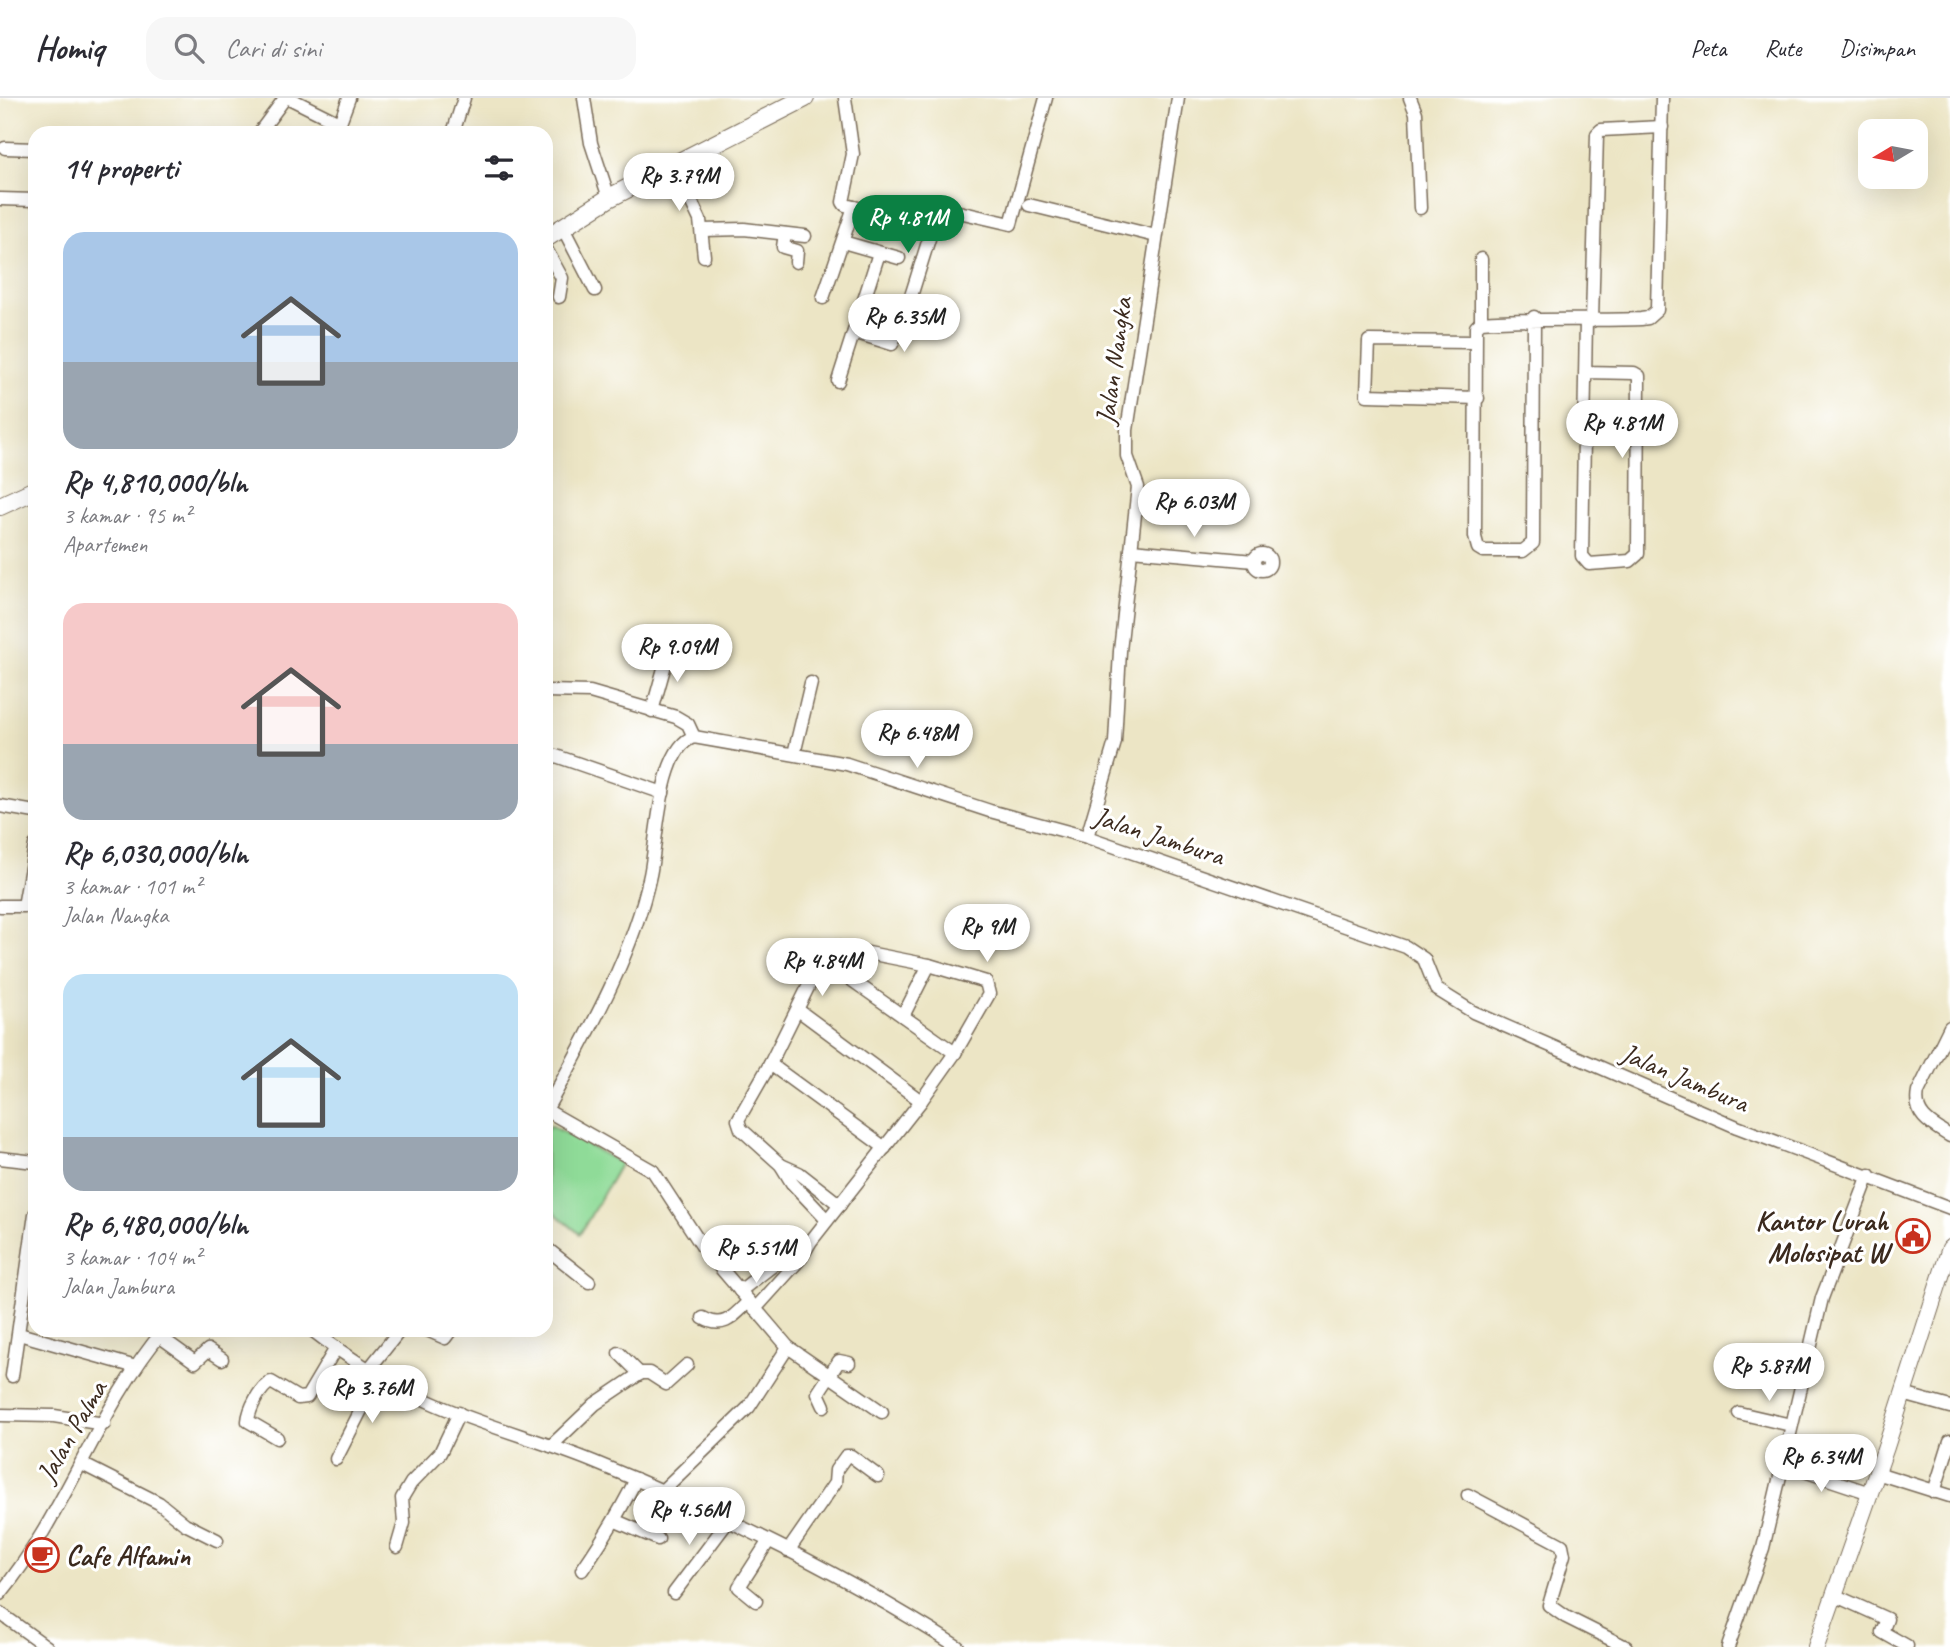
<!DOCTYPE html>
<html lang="id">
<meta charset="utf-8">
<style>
body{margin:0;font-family:Caveat,sans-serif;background:#f7f7f7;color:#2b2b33;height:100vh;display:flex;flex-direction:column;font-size:26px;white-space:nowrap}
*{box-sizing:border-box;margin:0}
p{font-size:23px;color:#7c7c81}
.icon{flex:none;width:38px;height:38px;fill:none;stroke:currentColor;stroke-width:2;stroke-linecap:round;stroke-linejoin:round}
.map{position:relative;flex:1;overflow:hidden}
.side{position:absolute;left:28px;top:28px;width:525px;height:1211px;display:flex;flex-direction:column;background:#fff;border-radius:21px;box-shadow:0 7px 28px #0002}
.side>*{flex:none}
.needle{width:46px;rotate:260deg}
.tools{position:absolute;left:1858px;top:21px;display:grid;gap:14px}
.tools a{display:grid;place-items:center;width:70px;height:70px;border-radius:14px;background:#fff;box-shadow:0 7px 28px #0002;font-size:35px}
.price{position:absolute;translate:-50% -60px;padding:0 16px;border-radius:24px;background:#fff;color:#222;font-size:23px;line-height:46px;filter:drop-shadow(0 2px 4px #0008)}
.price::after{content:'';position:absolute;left:50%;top:42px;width:21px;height:16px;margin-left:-10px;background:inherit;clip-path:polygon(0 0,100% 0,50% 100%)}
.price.active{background:#0b8043;color:#fff}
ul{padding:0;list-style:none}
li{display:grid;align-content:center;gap:14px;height:371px;padding:0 35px}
li span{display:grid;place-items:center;height:217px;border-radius:21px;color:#555}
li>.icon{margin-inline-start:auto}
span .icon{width:126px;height:126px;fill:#fffc;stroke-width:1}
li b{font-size:30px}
h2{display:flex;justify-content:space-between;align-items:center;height:84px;padding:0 35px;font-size:30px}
header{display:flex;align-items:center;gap:42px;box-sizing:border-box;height:98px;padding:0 35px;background:#fff;border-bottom:2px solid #e1e1e2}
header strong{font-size:33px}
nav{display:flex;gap:38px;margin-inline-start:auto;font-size:24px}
.search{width:490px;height:63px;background:#f7f7f7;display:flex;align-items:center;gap:18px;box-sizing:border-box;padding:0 24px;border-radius:21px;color:#7c7c81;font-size:26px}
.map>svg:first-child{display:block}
</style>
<header>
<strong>Homiq</strong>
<div class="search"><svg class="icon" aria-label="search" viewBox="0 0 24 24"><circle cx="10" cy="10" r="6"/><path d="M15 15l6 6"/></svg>Cari di sini</div>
<nav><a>Peta</a><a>Rute</a><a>Disimpan</a></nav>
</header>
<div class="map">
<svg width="1950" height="1549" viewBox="0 0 1950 1549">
<rect width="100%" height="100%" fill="#fff"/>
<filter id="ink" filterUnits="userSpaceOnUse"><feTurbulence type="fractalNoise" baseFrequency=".0143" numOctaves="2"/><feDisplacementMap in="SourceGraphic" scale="14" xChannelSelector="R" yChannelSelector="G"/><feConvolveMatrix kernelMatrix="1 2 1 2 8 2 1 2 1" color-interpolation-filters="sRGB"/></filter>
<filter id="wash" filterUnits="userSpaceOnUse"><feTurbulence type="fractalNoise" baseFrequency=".00686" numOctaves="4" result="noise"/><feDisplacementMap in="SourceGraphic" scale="28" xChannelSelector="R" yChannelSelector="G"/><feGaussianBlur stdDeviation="1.57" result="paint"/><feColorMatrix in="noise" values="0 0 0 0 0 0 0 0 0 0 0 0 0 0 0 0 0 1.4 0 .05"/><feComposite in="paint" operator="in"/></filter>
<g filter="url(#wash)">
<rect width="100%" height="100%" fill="#ece5c5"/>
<path fill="#8fdb98" stroke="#65825b" stroke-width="2" d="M 550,1027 L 621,1065 L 580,1136 L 546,1108 L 546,1034 Z"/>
</g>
<g filter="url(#ink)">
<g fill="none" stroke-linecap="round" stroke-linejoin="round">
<g stroke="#796b58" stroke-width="15">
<g id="minor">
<path d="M 289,0 L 339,25"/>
<path d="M 584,0 L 591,45 L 609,100"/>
<path d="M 845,0 L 853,56 L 843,104 L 845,107 L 897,119"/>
<path d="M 1410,0 L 1416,15 L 1420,110"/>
<path d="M 259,35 L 285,0"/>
<path d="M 336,35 L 349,0"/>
<path d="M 453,35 L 464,0"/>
<path d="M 5,50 L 35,51"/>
<path d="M 674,67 L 700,122 L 704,158"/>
<path d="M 0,101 L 35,102"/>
<path d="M 1029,107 L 1156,138"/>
<path d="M 563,130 L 595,192"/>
<path d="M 703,132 L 744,131 L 805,138"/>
<path d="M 893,133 L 897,119 L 934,129"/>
<path d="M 785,136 L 783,149 L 797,153 L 796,164"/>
<path d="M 843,144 L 899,160"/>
<path d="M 546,151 L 562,180 L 559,199"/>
<path d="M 1481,161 L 1481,224"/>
<path d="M 823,200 L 854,109"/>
<path d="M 1534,219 L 1533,445 L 1523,453 L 1483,453 L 1478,450 L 1475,439 L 1476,229 L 1481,224 C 1535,220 1587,223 1641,221 L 1648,220 L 1657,212 L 1662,0"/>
<path d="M 1592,223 L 1597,36 L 1601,32 L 1662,29"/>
<path d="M 854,234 L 892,246 L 912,195 L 938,112 L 946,111 L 1011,126 L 1046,0"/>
<path d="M 1474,244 L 1369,243 L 1367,297 L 1478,300"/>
<path d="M 1585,274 L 1634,275 L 1639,278 L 1638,456 L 1630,463 L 1589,466 L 1582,458 L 1586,222"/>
<path d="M 838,283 L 879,155"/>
<path d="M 1131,452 L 1254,463"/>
<circle cx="1262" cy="464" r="8"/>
<path d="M 546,593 L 590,594 L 676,619 L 688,626 L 694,639"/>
<path d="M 652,613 L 670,549"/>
<path d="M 794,656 L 811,585"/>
<path d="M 556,658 L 663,695"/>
<path d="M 0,708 L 35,714"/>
<path d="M 1087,739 L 1115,644 L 1120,553 L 1138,389 L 1127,358 L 1127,332 L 1178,0"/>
<path d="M 0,808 L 24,808 L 35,747"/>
<path d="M 822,861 L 828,850 L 833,848 L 929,867 L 986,884 L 989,896 L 955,955"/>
<path d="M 903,918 L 929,867"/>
<path d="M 1950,929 L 1918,994 C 1913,1018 1932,1027 1950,1038"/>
<path d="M 770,966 L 885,1050"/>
<path d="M 546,1012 C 585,941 633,858 650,777 C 657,746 659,649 694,639 L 847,666 L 990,713 L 1087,739 L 1406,849 L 1424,861 L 1436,891 L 1473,914 L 1737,1029 L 1950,1110"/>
<path d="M 546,1012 L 653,1073 L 702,1148 L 788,1249 L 749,1309 L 663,1392"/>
<path d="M 0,1060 L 35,1064"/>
<path d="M 781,1067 L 799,1075 L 840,1107"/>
<path d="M 827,1122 L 792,1085 L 781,1067 L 741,1031 L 738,1022 L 770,966 L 822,861 L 955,955 L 921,1003"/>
<path d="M 546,1150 L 589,1184"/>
<path d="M 740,1193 L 794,1151 L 810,1143"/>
<path d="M 755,1211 L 801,1160 L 811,1143 L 921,1003 L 798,912"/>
<path d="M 703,1220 C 724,1232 734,1218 749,1203"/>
<path d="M 312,1232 C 348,1260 388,1285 430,1304 C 483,1328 541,1342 594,1364 C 720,1415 844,1476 958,1549"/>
<path d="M 427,1232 L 445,1240 L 451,1232"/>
<path d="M 19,1236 L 136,1269"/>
<path d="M 159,1238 L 195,1264 L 208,1252 L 222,1261"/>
<path d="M 788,1249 L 882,1314"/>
<path d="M 619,1255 L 640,1276"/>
<path d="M 369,1271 L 400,1232"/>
<path d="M 12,1278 L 35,1116"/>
<path d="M 1903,1296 L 1950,1309"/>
<path d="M 824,1308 L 818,1295 L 839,1263 L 849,1265"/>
<path d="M 1739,1315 L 1791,1327"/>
<path d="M 0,1317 L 54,1318 L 104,1326"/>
<path d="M 277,1340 L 248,1323 C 249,1311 260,1289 271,1284 L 298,1300 L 307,1299 L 336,1250"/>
<path d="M 551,1348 L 595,1306 L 641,1275 L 649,1275 L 666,1286 L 687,1267"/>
<path d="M 336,1361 L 379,1277"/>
<path d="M 82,1366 L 159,1405 L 185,1426 L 217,1442"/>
<path d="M 1783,1366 L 1870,1395"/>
<path d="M 1877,1375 L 1950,1398"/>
<path d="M 1934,1394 L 1950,1343"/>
<path d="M 1468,1397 L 1562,1447 L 1564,1457 L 1549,1507 L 1566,1519 L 1626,1549"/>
<path d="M 616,1423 L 658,1441"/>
<path d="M 397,1449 L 404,1425 L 402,1400 L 411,1385 L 440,1355 L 459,1315"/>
<path d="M 788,1453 L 835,1385 L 836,1372 L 846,1358 L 851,1358 L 878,1378"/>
<path d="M 582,1472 C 602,1443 620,1414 636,1381"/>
<path d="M 674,1495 L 729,1422"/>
<path d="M 0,1496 C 66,1416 97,1311 164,1232"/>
<path d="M 1834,1497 L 1887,1521 L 1882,1534 L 1907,1548"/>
<path d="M 756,1503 L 739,1489 L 768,1444"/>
<path d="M 0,1515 L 47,1549"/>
<path d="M 1728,1549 L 1763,1450 L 1822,1200 L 1869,1077"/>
</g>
</g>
<g stroke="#796b58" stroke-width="18">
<path id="major" d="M 1816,1549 L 1886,1349 L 1950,1150"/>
</g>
<g stroke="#796b58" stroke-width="20">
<g id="highway">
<path d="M 546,140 L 609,100 L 805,0"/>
<path d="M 0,408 L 35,392"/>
</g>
</g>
<use href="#minor" stroke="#fff" stroke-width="12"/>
<use href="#major" stroke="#fff" stroke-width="16"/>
<use href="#highway" stroke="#fff" stroke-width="18"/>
</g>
</g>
<defs>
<g id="civic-ring" transform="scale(1.75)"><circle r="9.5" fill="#fff" stroke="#c8321e" stroke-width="1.5"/><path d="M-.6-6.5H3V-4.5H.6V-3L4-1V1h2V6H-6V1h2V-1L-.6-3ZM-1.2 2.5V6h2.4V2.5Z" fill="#c8321e"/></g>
<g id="cafe-ring" transform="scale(1.75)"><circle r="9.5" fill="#fff" stroke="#c8321e" stroke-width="1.5"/><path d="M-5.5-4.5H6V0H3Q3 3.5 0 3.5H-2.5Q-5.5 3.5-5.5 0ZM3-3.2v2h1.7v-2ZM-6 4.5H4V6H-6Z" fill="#c8321e"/></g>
</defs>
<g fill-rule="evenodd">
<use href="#civic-ring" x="1913" y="1138"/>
<use href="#cafe-ring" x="42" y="1457"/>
</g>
<g text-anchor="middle" stroke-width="6" stroke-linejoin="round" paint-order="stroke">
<g font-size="28" fill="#3b2a1e" stroke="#fff">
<text transform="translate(1113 263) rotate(-82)" y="10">Jalan Nangka</text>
<text transform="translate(1159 737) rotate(18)" y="10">Jalan Jambura</text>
<text transform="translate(1685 979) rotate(23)" y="10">Jalan Jambura</text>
<text transform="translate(71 1333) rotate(-60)" y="10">Jalan Palma</text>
</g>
<g font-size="28" font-weight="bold" fill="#3b2a1e" stroke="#fff" text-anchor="end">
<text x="1888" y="1132">Kantor Lurah<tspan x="1888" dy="32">Molosipat W</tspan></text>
<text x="66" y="1467" text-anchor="start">Cafe Alfamin</text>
</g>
</g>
</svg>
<div class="tools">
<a><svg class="needle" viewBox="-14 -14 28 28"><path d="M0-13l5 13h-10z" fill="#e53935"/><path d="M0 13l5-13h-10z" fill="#7c7c81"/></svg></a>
</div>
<b class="price" style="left:679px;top:115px">Rp 3.79M</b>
<b class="price active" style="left:908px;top:157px">Rp 4.81M</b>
<b class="price" style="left:904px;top:256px">Rp 6.35M</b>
<b class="price" style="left:1622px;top:362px">Rp 4.81M</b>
<b class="price" style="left:1194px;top:441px">Rp 6.03M</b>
<b class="price" style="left:677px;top:586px">Rp 9.09M</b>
<b class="price" style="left:917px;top:672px">Rp 6.48M</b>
<b class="price" style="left:987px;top:866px">Rp 9M</b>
<b class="price" style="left:822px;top:900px">Rp 4.84M</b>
<b class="price" style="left:756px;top:1187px">Rp 5.51M</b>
<b class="price" style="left:1769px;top:1305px">Rp 5.87M</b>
<b class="price" style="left:372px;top:1327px">Rp 3.76M</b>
<b class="price" style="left:1821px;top:1396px">Rp 6.34M</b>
<b class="price" style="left:689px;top:1449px">Rp 4.56M</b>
<section class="side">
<h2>14 properti<svg class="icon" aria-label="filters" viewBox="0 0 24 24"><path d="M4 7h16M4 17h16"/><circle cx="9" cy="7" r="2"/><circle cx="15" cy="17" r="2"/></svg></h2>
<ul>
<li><span style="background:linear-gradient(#a9c7e8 60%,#9aa5b1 0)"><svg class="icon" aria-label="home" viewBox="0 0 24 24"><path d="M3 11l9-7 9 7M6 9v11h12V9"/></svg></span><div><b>Rp 4,810,000/bln</b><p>3 kamar · 95 m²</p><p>Apartemen</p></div></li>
<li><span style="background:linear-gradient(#f6c9c9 65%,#9aa5b1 0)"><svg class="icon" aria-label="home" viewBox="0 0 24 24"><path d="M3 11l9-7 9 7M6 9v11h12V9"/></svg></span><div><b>Rp 6,030,000/bln</b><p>3 kamar · 101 m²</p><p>Jalan Nangka</p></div></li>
<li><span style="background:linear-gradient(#bfe0f5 75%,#9aa5b1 0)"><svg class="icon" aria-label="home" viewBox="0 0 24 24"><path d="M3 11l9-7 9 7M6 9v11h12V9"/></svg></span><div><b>Rp 6,480,000/bln</b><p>3 kamar · 104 m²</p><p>Jalan Jambura</p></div></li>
</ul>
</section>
</div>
